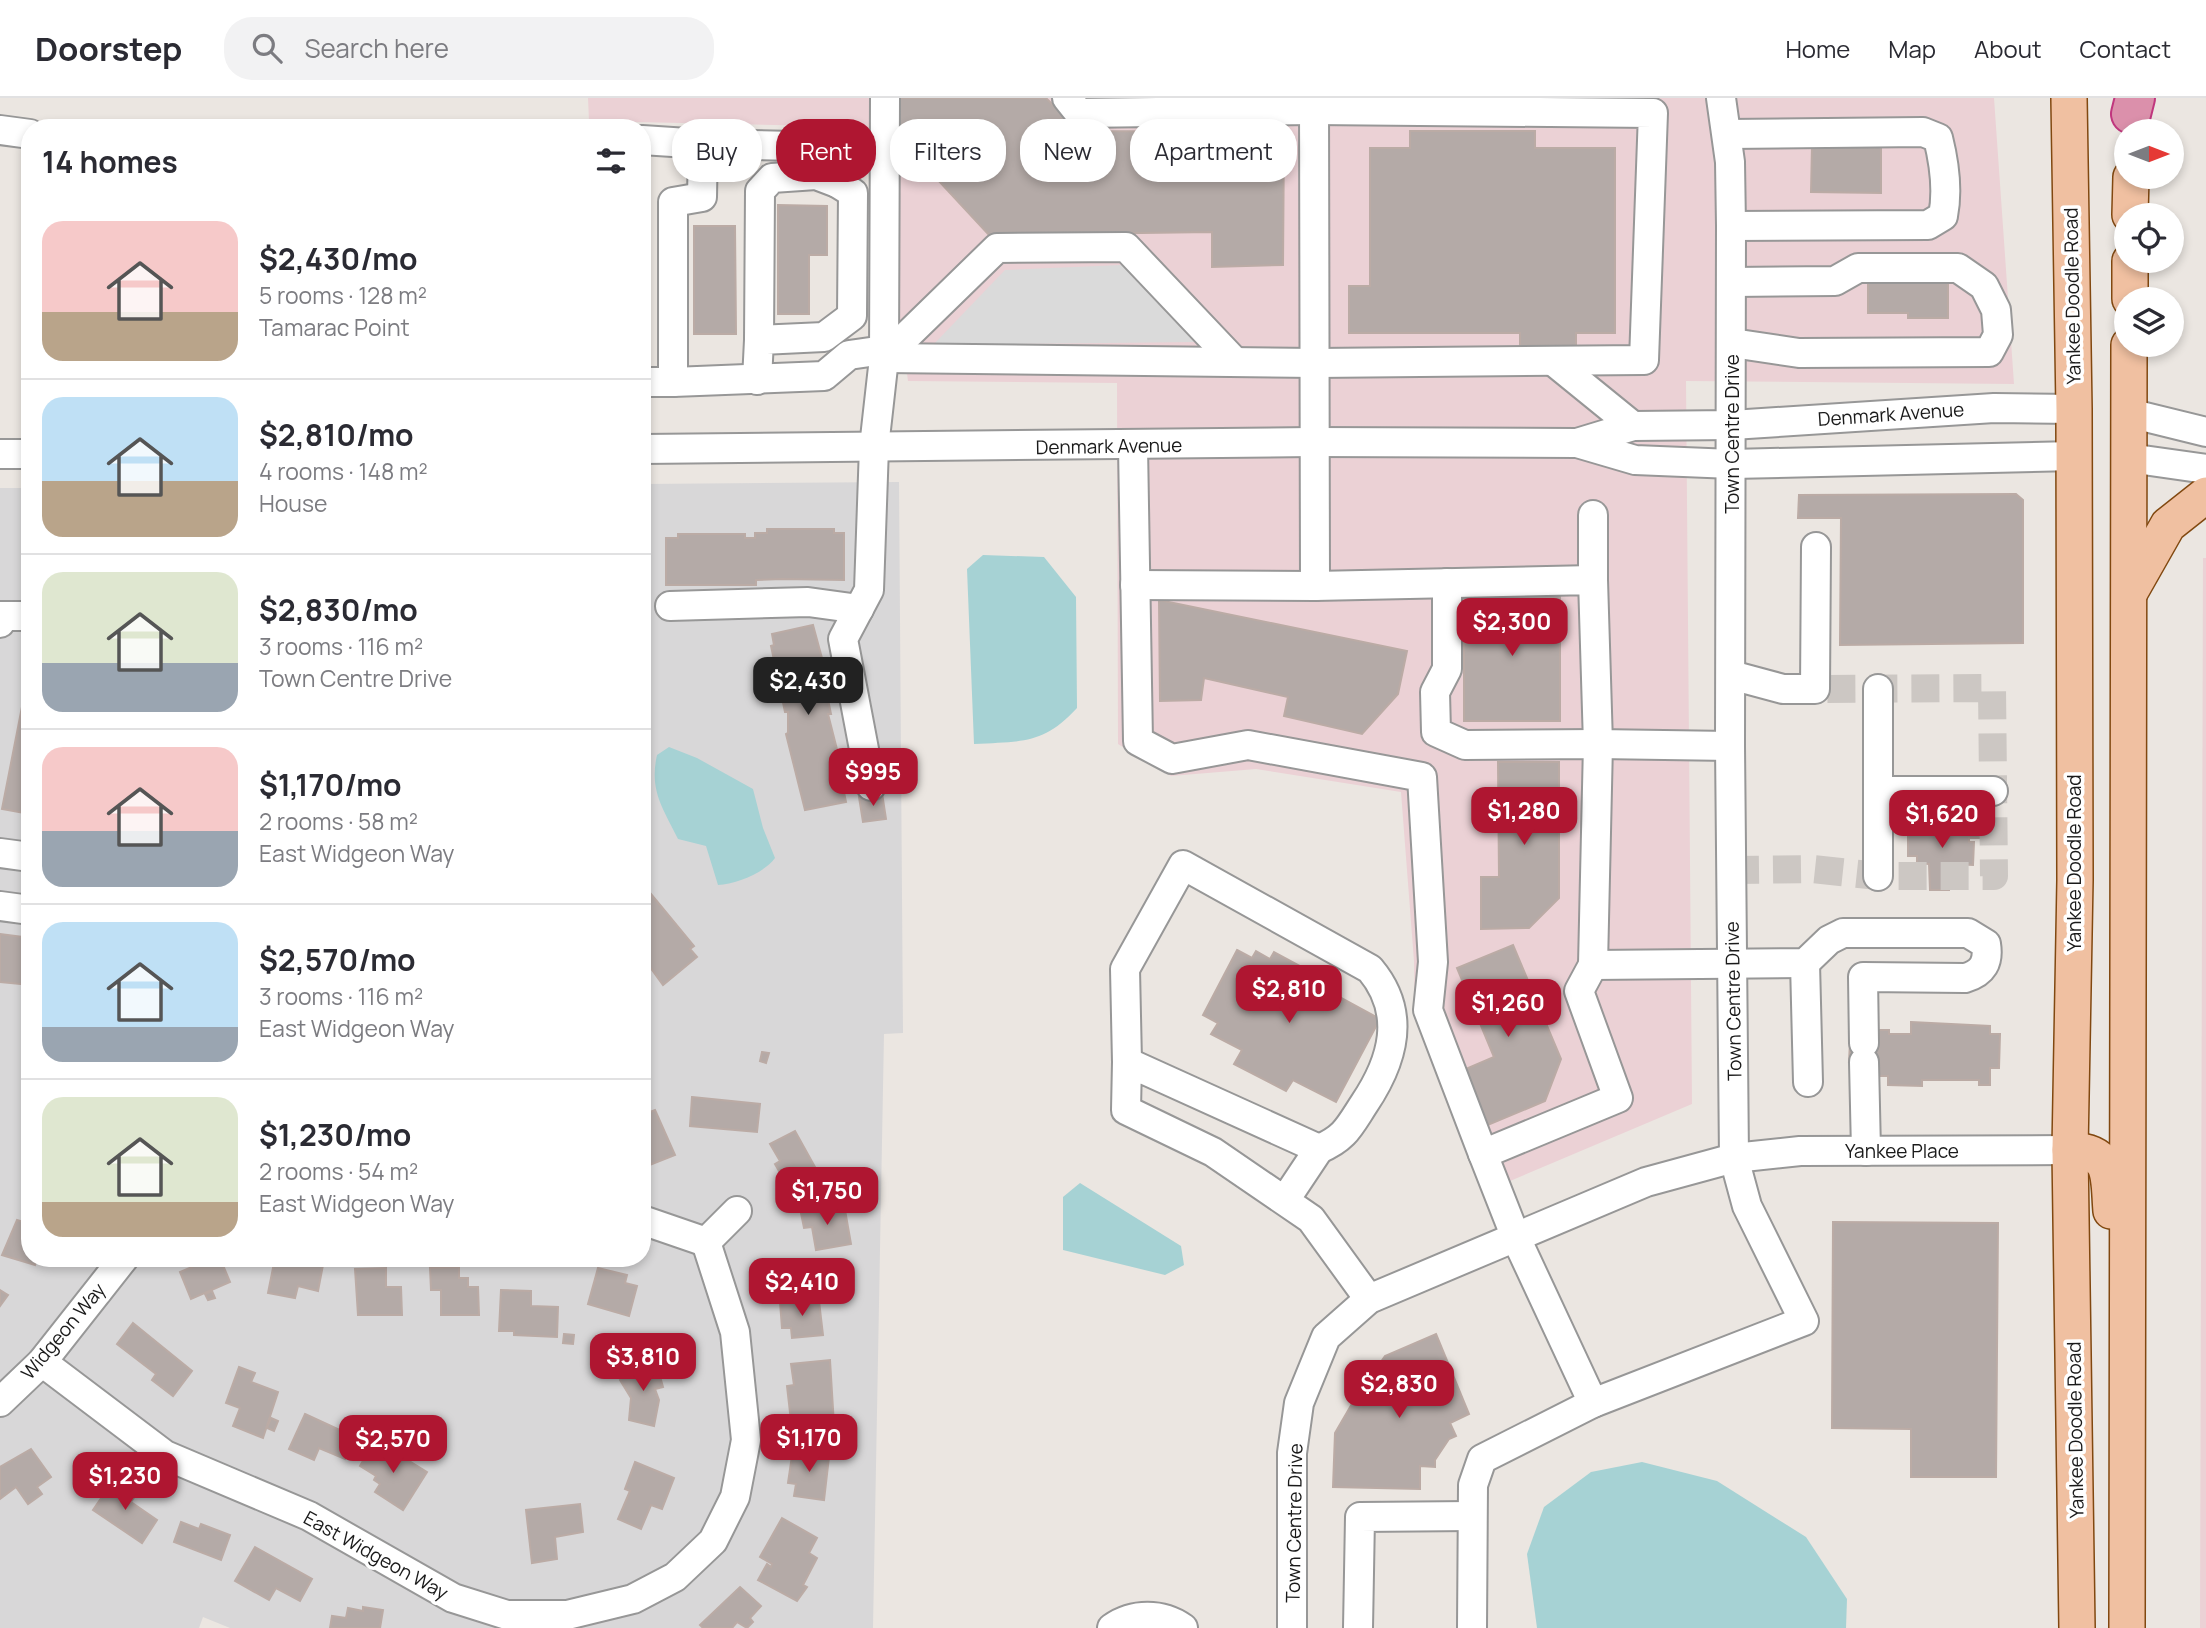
<!DOCTYPE html>
<meta charset="utf-8">
<style>
body{margin:0;font-family:Manrope,sans-serif;background:#f2f2f3;color:#2b2b33;height:100vh;display:flex;flex-direction:column;font-size:26px;white-space:nowrap}
*{box-sizing:border-box;margin:0}
p{font-size:23px;color:#7c7c81}
.icon{flex:none;width:38px;height:38px;fill:none;stroke:currentColor;stroke-width:2;stroke-linecap:round;stroke-linejoin:round}
.map{position:relative;flex:1;overflow:hidden}
.panel{position:absolute;left:21px;top:21px;width:630px;height:1148px;display:flex;flex-direction:column;background:#fff;border-radius:28px;box-shadow:0 4px 10px #0003}
.panel>*{flex:none}
.top-card{position:absolute;left:672px;top:21px;width:665px;height:63px;display:flex;gap:14px}
.needle{width:46px;rotate:90deg}
.controls{position:absolute;left:2114px;top:21px;display:grid;gap:14px}
.controls a{display:grid;place-items:center;width:70px;height:70px;border-radius:50%;background:#fff;box-shadow:0 4px 10px #0003;font-size:35px}
.price{position:absolute;translate:-50% -60px;padding:0 16px;border-radius:14px;background:#af1631;color:#fff;font-size:23px;line-height:46px;filter:drop-shadow(0 2px 4px #0008)}
.price::after{content:'';position:absolute;left:50%;top:42px;width:21px;height:16px;margin-left:-10px;background:inherit;clip-path:polygon(0 0,100% 0,50% 100%)}
.price.current{background:#222;color:#fff}
ul{padding:0;list-style:none}
li{display:flex;align-items:center;gap:21px;height:175px;padding:0 21px}
li+li{border-top:2px solid #e1e1e2}
li span{display:grid;place-items:center;flex:none;width:196px;height:140px;border-radius:21px;color:#555}
li>.icon{margin-inline-start:auto}
span .icon{width:84px;height:84px;fill:#fffc;stroke-width:1}
li b{font-size:30px}
h2{display:flex;justify-content:space-between;align-items:center;height:84px;padding:0 21px;font-size:30px}
.pill{padding:0 24px;border-radius:28px;background:#fff;box-shadow:0 4px 10px #0003;font-size:24px;line-height:63px}
.pill.current{background:#af1631;color:#fff}
header{display:flex;align-items:center;gap:42px;box-sizing:border-box;height:98px;padding:0 35px;background:#fff;border-bottom:2px solid #e1e1e2}
header strong{font-size:33px}
nav{display:flex;gap:38px;margin-inline-start:auto;font-size:24px}
.search{width:490px;height:63px;background:#f2f2f3;display:flex;align-items:center;gap:18px;box-sizing:border-box;padding:0 24px;border-radius:28px;color:#7c7c81;font-size:26px}
.map>svg:first-child{display:block}
</style>
<header>
<strong>Doorstep</strong>
<div class="search"><svg class="icon" aria-label="search" viewBox="0 0 24 24"><circle cx="10" cy="10" r="6"/><path d="M15 15l6 6"/></svg>Search here</div>
<nav><a>Home</a><a>Map</a><a>About</a><a>Contact</a></nav>
</header>
<div class="map">
<svg width="2206" height="1530" viewBox="0 0 2206 1530">
<rect width="100%" height="100%" fill="#ebe6e1"/>
<path fill="#d8d7d8" d="M 899,384 L 903,935 L 884,936 L 873,1530 L 230,1530 L 203,1519 L 199,1530 L 0,1530 L 0,390 L 30,390 L 30,1160 L 642,1160 L 642,386 Z"/>
<g fill="#ebd1d5">
<path d="M 588,0 L 1994,0 L 2014,286 L 1686,283 L 1692,1006 L 1484,1094 L 1415,921 L 1414,863 L 1401,694 L 1256,671 L 1171,678 L 1118,646 L 1117,285 L 908,283 L 873,29 L 589,23 Z"/>
<path d="M 2203,460 L 2206,460 L 2206,1530 L 2200,1530 Z"/>
</g>
<path fill="#dadada" d="M 1122,167 L 1195,244 L 933,247 L 1005,172 Z"/>
<g fill="#a6d2d4">
<path d="M 983,457 L 1044,459 L 1076,499 L 1077,610 C 1043,647 1022,643 974,646 L 967,471 Z"/>
<path d="M 669,649 L 697,660 L 753,691 L 763,730 L 775,760 C 764,775 736,786 718,787 L 706,748 L 678,741 C 663,710 649,693 657,657 Z"/>
<path d="M 1080,1085 L 1181,1148 L 1184,1167 L 1165,1177 L 1063,1152 L 1063,1099 Z"/>
<path d="M 1642,1364 L 1717,1383 L 1806,1439 L 1847,1501 L 1846,1530 L 1537,1530 L 1527,1456 L 1544,1409 L 1591,1374 Z"/>
</g>
<g fill="#b4aaa7" stroke="#bbaba5" stroke-width="2">
<path d="M 899,0 L 1046,0 L 1079,33 L 1284,34 L 1283,167 L 1212,169 L 1212,134 L 989,137 L 899,40 Z"/>
<path d="M 1410,33 L 1535,33 L 1535,50 L 1615,50 L 1615,235 L 1576,235 L 1576,256 L 1520,256 L 1520,235 L 1349,235 L 1349,188 L 1370,188 L 1370,50 L 1410,50 Z"/>
<path d="M 1812,48 L 1881,49 L 1881,95 L 1811,94 Z"/>
<path d="M 778,107 L 827,108 L 827,157 L 809,157 L 809,216 L 778,216 Z"/>
<path d="M 694,128 L 735,128 L 736,236 L 694,236 Z"/>
<path d="M 1868,179 L 1948,179 L 1948,220 L 1908,220 L 1908,215 L 1868,215 Z"/>
<path d="M 2016,396 L 2023,402 L 2023,545 L 1840,547 L 1841,420 L 1798,420 L 1799,397 Z"/>
<path d="M 767,431 L 834,431 L 834,435 L 844,435 L 844,482 L 782,481 L 756,482 L 756,487 L 666,487 L 666,440 L 678,440 L 678,436 L 745,436 L 745,440 L 755,440 L 755,435 L 767,435 Z"/>
<rect x="1464" y="496" width="96" height="127"/>
<path d="M 1159,502 L 1407,553 L 1398,596 L 1362,636 L 1284,618 L 1288,599 L 1204,580 L 1201,602 L 1160,603 Z"/>
<path d="M 813,527 L 829,586 L 825,587 L 831,616 L 828,616 L 843,675 L 840,675 L 846,704 L 805,712 L 786,636 L 788,635 L 788,614 L 785,614 L 771,548 L 774,547 L 772,536 Z"/>
<path d="M 30,568 L 30,716 L 2,711 Z"/>
<path d="M 1498,664 L 1559,664 L 1559,800 L 1529,830 L 1481,831 L 1481,779 L 1499,779 Z"/>
<path d="M 882,695 L 886,721 L 863,724 L 859,699 Z"/>
<path d="M 1908,729 L 1976,729 L 1979,732 L 1979,740 L 1969,740 L 1969,744 L 1974,744 L 1973,767 L 1949,766 L 1949,792 L 1930,792 L 1929,766 L 1917,765 L 1917,758 L 1908,758 Z"/>
<path d="M 646,790 L 694,848 L 690,851 L 697,859 L 663,887 L 642,858 L 642,793 Z"/>
<path d="M 0,836 L 30,840 L 30,887 L 0,884 Z"/>
<path d="M 1513,847 L 1561,961 L 1545,1003 L 1483,1029 L 1461,973 L 1494,959 L 1457,870 Z"/>
<path d="M 1237,852 L 1252,860 L 1256,853 L 1270,861 L 1274,854 L 1313,875 L 1308,882 L 1380,921 L 1336,1004 L 1293,982 L 1286,993 L 1234,966 L 1242,952 L 1211,936 L 1218,925 L 1203,917 Z"/>
<path d="M 1911,924 L 1990,928 L 1990,936 L 2000,936 L 1999,970 L 1990,970 L 1990,987 L 1979,987 L 1979,982 L 1922,982 L 1922,988 L 1888,987 L 1888,978 L 1879,978 L 1879,964 L 1849,964 L 1850,944 L 1879,945 L 1879,932 L 1889,932 L 1889,936 L 1911,936 Z"/>
<path d="M 762,954 L 769,955 L 766,965 L 760,963 Z"/>
<path d="M 692,999 L 760,1006 L 757,1034 L 690,1028 Z"/>
<path d="M 655,1012 L 675,1057 L 642,1070 L 642,1017 Z"/>
<path d="M 795,1033 L 825,1087 L 804,1098 L 795,1082 L 787,1087 L 775,1066 L 780,1063 L 770,1046 Z"/>
<path d="M 820,1106 L 822,1116 L 845,1112 L 851,1146 L 816,1152 L 812,1129 L 804,1130 L 800,1110 Z"/>
<path d="M 17,1122 L 30,1126 L 30,1160 L 37,1160 L 35,1167 L 2,1157 Z"/>
<path d="M 1833,1124 L 1998,1125 L 1996,1379 L 1911,1379 L 1911,1331 L 1832,1330 Z"/>
<path d="M 194,1160 L 220,1160 L 230,1184 L 191,1201 L 180,1174 L 192,1169 L 189,1163 Z"/>
<path d="M 275,1160 L 323,1167 L 318,1193 L 298,1188 L 295,1200 L 268,1195 Z"/>
<path d="M 459,1169 L 459,1180 L 468,1180 L 468,1189 L 478,1189 L 479,1217 L 441,1217 L 441,1192 L 431,1192 L 430,1170 Z"/>
<path d="M 386,1170 L 386,1189 L 401,1189 L 402,1217 L 358,1217 L 355,1171 Z"/>
<path d="M 598,1170 L 627,1177 L 625,1185 L 637,1188 L 629,1218 L 588,1206 Z"/>
<path d="M 0,1192 L 8,1197 L 0,1208 Z"/>
<path d="M 501,1192 L 531,1193 L 531,1208 L 558,1209 L 557,1239 L 514,1237 L 514,1233 L 499,1233 Z"/>
<path d="M 212,1193 L 215,1200 L 208,1202 L 205,1196 Z"/>
<path d="M 802,1201 L 803,1205 L 819,1203 L 823,1237 L 792,1240 L 791,1230 L 782,1230 L 780,1204 Z"/>
<path d="M 133,1225 L 192,1273 L 173,1298 L 152,1282 L 156,1276 L 117,1246 Z"/>
<path d="M 564,1236 L 574,1237 L 573,1246 L 563,1245 Z"/>
<path d="M 1436,1236 L 1469,1316 L 1450,1325 L 1456,1338 L 1449,1341 L 1435,1362 L 1435,1369 L 1420,1368 L 1420,1391 L 1333,1389 L 1335,1335 L 1353,1304 L 1385,1258 Z"/>
<path d="M 830,1262 L 834,1327 L 792,1332 L 787,1288 L 794,1287 L 791,1266 Z"/>
<path d="M 656,1264 L 663,1289 L 655,1291 L 659,1302 L 654,1328 L 629,1322 L 631,1300 L 620,1282 L 637,1269 Z"/>
<path d="M 239,1269 L 255,1275 L 251,1284 L 278,1294 L 263,1340 L 233,1328 L 240,1310 L 226,1305 Z"/>
<path d="M 305,1316 L 355,1339 L 345,1361 L 319,1350 L 314,1362 L 289,1351 Z"/>
<path d="M 271,1320 L 278,1323 L 274,1333 L 267,1330 Z"/>
<path d="M 349,1325 L 359,1329 L 356,1336 L 346,1332 Z"/>
<path d="M 373,1346 L 391,1356 L 393,1353 L 427,1374 L 403,1412 L 375,1394 L 380,1386 L 374,1382 L 376,1378 L 360,1368 Z"/>
<path d="M 31,1351 L 51,1379 L 37,1389 L 42,1396 L 28,1406 L 16,1389 L 0,1401 L 0,1369 Z"/>
<path d="M 793,1351 L 829,1359 L 824,1402 L 794,1398 L 796,1386 L 788,1385 Z"/>
<path d="M 635,1364 L 674,1380 L 662,1411 L 651,1407 L 641,1431 L 618,1421 L 630,1393 L 625,1391 Z"/>
<path d="M 113,1383 L 135,1398 L 131,1404 L 157,1422 L 142,1445 L 93,1412 Z"/>
<path d="M 580,1406 L 583,1434 L 555,1439 L 557,1461 L 532,1465 L 526,1412 Z"/>
<path d="M 782,1420 L 817,1440 L 809,1455 L 817,1460 L 803,1487 L 807,1489 L 797,1503 L 758,1482 L 767,1466 L 771,1469 L 772,1466 L 760,1459 Z"/>
<path d="M 181,1424 L 199,1431 L 201,1426 L 230,1437 L 221,1462 L 174,1444 Z"/>
<path d="M 255,1449 L 312,1481 L 300,1503 L 276,1490 L 269,1502 L 235,1483 Z"/>
<path d="M 740,1489 L 761,1508 L 750,1520 L 753,1524 L 747,1530 L 737,1524 L 732,1530 L 703,1530 L 700,1527 Z"/>
<path d="M 363,1509 L 383,1512 L 380,1530 L 330,1530 L 332,1518 L 346,1520 L 348,1510 L 363,1513 Z"/>
</g>
<g fill="none" stroke-linecap="round" stroke-linejoin="round">
<path stroke="#ccc7c3" stroke-width="28" stroke-dasharray="28 14" stroke-linecap="butt" d="M 1731,772 L 1813,771 L 1878,778 L 1994,778 L 1992,590 L 1815,591"/>
<g stroke="#979797" stroke-width="32">
<g id="minor">
<path d="M 1314,0 L 1315,488 L 1593,482 L 1598,646 L 1730,648"/>
<path d="M 0,32 L 30,36"/>
<path d="M 1728,36 L 1923,34 L 1938,40 C 1944,64 1948,93 1943,118 L 1928,127 L 1731,128"/>
<path d="M 642,42 L 703,46 L 884,50"/>
<path d="M 703,46 L 702,99 L 673,104 L 673,284 L 824,278 L 849,257 L 884,252"/>
<path d="M 1732,184 L 1835,183 L 1858,170 L 1958,170 L 1984,188 L 1996,212 L 1998,237 L 1989,254 L 1799,255 L 1732,245"/>
<path d="M 759,242 L 760,93 L 772,80 L 816,77 L 837,85"/>
<path d="M 884,260 L 1316,265 L 1644,262 L 1653,15 L 1314,12 L 1079,15 L 1067,0"/>
<path d="M 884,260 L 997,150 L 1126,149 L 1235,264"/>
<path d="M 1553,263 L 1633,328"/>
<path d="M 757,282 L 759,242 L 824,239 L 852,218 L 853,95 L 837,85 L 839,48"/>
<path d="M 642,284 L 673,284"/>
<path d="M 2129,315 L 2206,334"/>
<path d="M 1577,345 L 1633,328 L 1732,327 L 1994,310 L 2074,311"/>
<path d="M 1133,348 L 1138,643 L 1172,661 L 1248,647 L 1422,679 L 1433,864 L 1428,912 L 1483,1056"/>
<path d="M 642,351 L 1312,344 L 1577,345 L 1635,362 L 1732,366 L 2074,358"/>
<path d="M 0,356 L 30,356"/>
<path d="M 2129,360 L 2206,371"/>
<path d="M 1593,482 L 1593,417"/>
<path d="M 1447,485 L 1447,571 L 1435,594 L 1436,634 L 1465,647 L 1598,646 L 1593,867 L 1805,865 L 1829,842 L 1843,835 L 1968,835 L 1986,846 C 1989,864 1983,875 1965,880 L 1863,879 L 1864,945"/>
<path d="M 1135,487 L 1315,488"/>
<path d="M 670,508 L 808,504 L 859,511"/>
<path d="M 0,525 L 1,518 L 30,518"/>
<path d="M 1731,577 L 1783,591 L 1815,591 L 1816,449"/>
<path d="M 1878,591 L 1878,693"/>
<path d="M 871,688 L 843,541 L 869,492 L 874,349 L 884,260 L 885,0"/>
<path d="M 0,755 L 30,759"/>
<path d="M 1878,778 L 1878,693 L 1993,693"/>
<path d="M 0,808 L 30,812"/>
<path d="M 1805,865 L 1808,984"/>
<path d="M 1593,867 L 1579,893 L 1618,1000 L 1483,1056 L 1516,1140 L 1593,1305 L 1804,1223 L 1747,1108 L 1734,1060 L 1730,648 L 1731,128 L 1730,64 L 1721,0"/>
<path d="M 1127,964 L 1125,871 L 1183,767 L 1370,871 C 1407,915 1393,963 1364,1006 C 1349,1029 1345,1040 1319,1051"/>
<path d="M 1864,964 L 1866,1053"/>
<path d="M 1285,1102 L 1319,1051 L 1127,964 L 1126,1012 L 1213,1054 L 1311,1121 L 1369,1201"/>
<path d="M 642,1122 L 706,1144"/>
<path d="M 706,1144 L 737,1113"/>
<path d="M 42,1264 L 165,1357 L 309,1418 L 453,1500 L 507,1517 L 567,1517 L 633,1501 L 675,1479 L 713,1443 L 735,1399 L 746,1342 L 735,1234 L 706,1144"/>
<path d="M 0,1304 L 42,1264 L 124,1160"/>
<path d="M 1112,1530 C 1133,1515 1162,1515 1183,1530"/>
<path d="M 1292,1530 L 1292,1355 L 1299,1305 L 1326,1239 L 1369,1201 L 1646,1084 L 1734,1060 L 1800,1053 L 2070,1052"/>
<path d="M 1358,1530 L 1360,1419 L 1472,1418"/>
<path d="M 1472,1530 L 1473,1387 L 1482,1361 L 1593,1305"/>
</g>
</g>
<g stroke="#814810" stroke-width="38">
<g id="major">
<path d="M 2069,0 L 2074,311 L 2075,782 L 2070,1052 L 2077,1530"/>
<path d="M 2130,117 L 2131,79"/>
<path d="M 2130,201 L 2130,163"/>
<path d="M 2130,494 L 2168,427 L 2206,397"/>
<path d="M 2070,1052 C 2114,1053 2108,1079 2111,1113"/>
<path d="M 2127,1530 L 2129,247"/>
</g>
</g>
<g stroke="#c0377e" stroke-width="42">
<path id="highway" d="M 2131,16 L 2135,0"/>
</g>
<use href="#minor" stroke="#fff" stroke-width="28"/>
<use href="#major" stroke="#f0c0a1" stroke-width="35"/>
<use href="#highway" stroke="#db90ab" stroke-width="38"/>
</g>
<g text-anchor="middle" stroke-width="7" stroke-linejoin="round" paint-order="stroke">
<g font-size="19" fill="#1a1a1a" stroke="#fff">
<text transform="translate(2072 198) rotate(-91)" y="7">Yankee Doodle Road</text>
<text transform="translate(1891 316) rotate(-4)" y="7">Denmark Avenue</text>
<text transform="translate(1732 336) rotate(-90)" y="7">Town Centre Drive</text>
<text transform="translate(1109 348) rotate(-1)" y="7">Denmark Avenue</text>
<text transform="translate(2074 765) rotate(-90)" y="7">Yankee Doodle Road</text>
<text transform="translate(1733 903) rotate(-91)" y="7">Town Centre Drive</text>
<text x="1902" y="1060">Yankee Place</text>
<text transform="translate(63 1233) rotate(-50)" y="7">Widgeon Way</text>
<text transform="translate(2075 1332) rotate(-91)" y="7">Yankee Doodle Road</text>
<text transform="translate(1294 1425) rotate(-89)" y="7">Town Centre Drive</text>
<text transform="translate(376 1457) rotate(29)" y="7">East Widgeon Way</text>
</g>
</g>
</svg>
<div class="controls">
<a><svg class="needle" viewBox="-14 -14 28 28"><path d="M0-13l5 13h-10z" fill="#e53935"/><path d="M0 13l5-13h-10z" fill="#7c7c81"/></svg></a>
<a><svg class="icon" aria-label="locate" viewBox="0 0 24 24"><circle cx="12" cy="12" r="6"/><path d="M12 2v4M12 18v4M2 12h4M18 12h4"/></svg></a>
<a><svg class="icon" aria-label="layers" viewBox="0 0 24 24"><path d="M12 4l9 5-9 5-9-5zM3 14l9 5 9-5"/></svg></a>
</div>
<b class="price" style="left:1512px;top:560px">$2,300</b>
<b class="price current" style="left:808px;top:619px">$2,430</b>
<b class="price" style="left:873px;top:710px">$995</b>
<b class="price" style="left:1524px;top:749px">$1,280</b>
<b class="price" style="left:1942px;top:752px">$1,620</b>
<b class="price" style="left:1289px;top:927px">$2,810</b>
<b class="price" style="left:1508px;top:941px">$1,260</b>
<b class="price" style="left:827px;top:1129px">$1,750</b>
<b class="price" style="left:802px;top:1220px">$2,410</b>
<b class="price" style="left:643px;top:1295px">$3,810</b>
<b class="price" style="left:1399px;top:1322px">$2,830</b>
<b class="price" style="left:809px;top:1376px">$1,170</b>
<b class="price" style="left:393px;top:1377px">$2,570</b>
<b class="price" style="left:125px;top:1414px">$1,230</b>
<div class="top-card">
<a class="pill">Buy</a>
<a class="pill current">Rent</a>
<a class="pill">Filters</a>
<a class="pill">New</a>
<a class="pill">Apartment</a>
</div>
<section class="panel">
<h2>14 homes<svg class="icon" aria-label="filters" viewBox="0 0 24 24"><path d="M4 7h16M4 17h16"/><circle cx="9" cy="7" r="2"/><circle cx="15" cy="17" r="2"/></svg></h2>
<ul>
<li><span style="background:linear-gradient(#f6c9c9 65%,#b9a48a 0)"><svg class="icon" aria-label="home" viewBox="0 0 24 24"><path d="M3 11l9-7 9 7M6 9v11h12V9"/></svg></span><div><b>$2,430/mo</b><p>5 rooms · 128 m²</p><p>Tamarac Point</p></div></li>
<li><span style="background:linear-gradient(#bfe0f5 60%,#b9a48a 0)"><svg class="icon" aria-label="home" viewBox="0 0 24 24"><path d="M3 11l9-7 9 7M6 9v11h12V9"/></svg></span><div><b>$2,810/mo</b><p>4 rooms · 148 m²</p><p>House</p></div></li>
<li><span style="background:linear-gradient(#dfe7d0 65%,#9aa5b1 0)"><svg class="icon" aria-label="home" viewBox="0 0 24 24"><path d="M3 11l9-7 9 7M6 9v11h12V9"/></svg></span><div><b>$2,830/mo</b><p>3 rooms · 116 m²</p><p>Town Centre Drive</p></div></li>
<li><span style="background:linear-gradient(#f6c9c9 60%,#9aa5b1 0)"><svg class="icon" aria-label="home" viewBox="0 0 24 24"><path d="M3 11l9-7 9 7M6 9v11h12V9"/></svg></span><div><b>$1,170/mo</b><p>2 rooms · 58 m²</p><p>East Widgeon Way</p></div></li>
<li><span style="background:linear-gradient(#bfe0f5 75%,#9aa5b1 0)"><svg class="icon" aria-label="home" viewBox="0 0 24 24"><path d="M3 11l9-7 9 7M6 9v11h12V9"/></svg></span><div><b>$2,570/mo</b><p>3 rooms · 116 m²</p><p>East Widgeon Way</p></div></li>
<li><span style="background:linear-gradient(#dfe7d0 75%,#b9a48a 0)"><svg class="icon" aria-label="home" viewBox="0 0 24 24"><path d="M3 11l9-7 9 7M6 9v11h12V9"/></svg></span><div><b>$1,230/mo</b><p>2 rooms · 54 m²</p><p>East Widgeon Way</p></div></li>
</ul>
</section>
</div>
